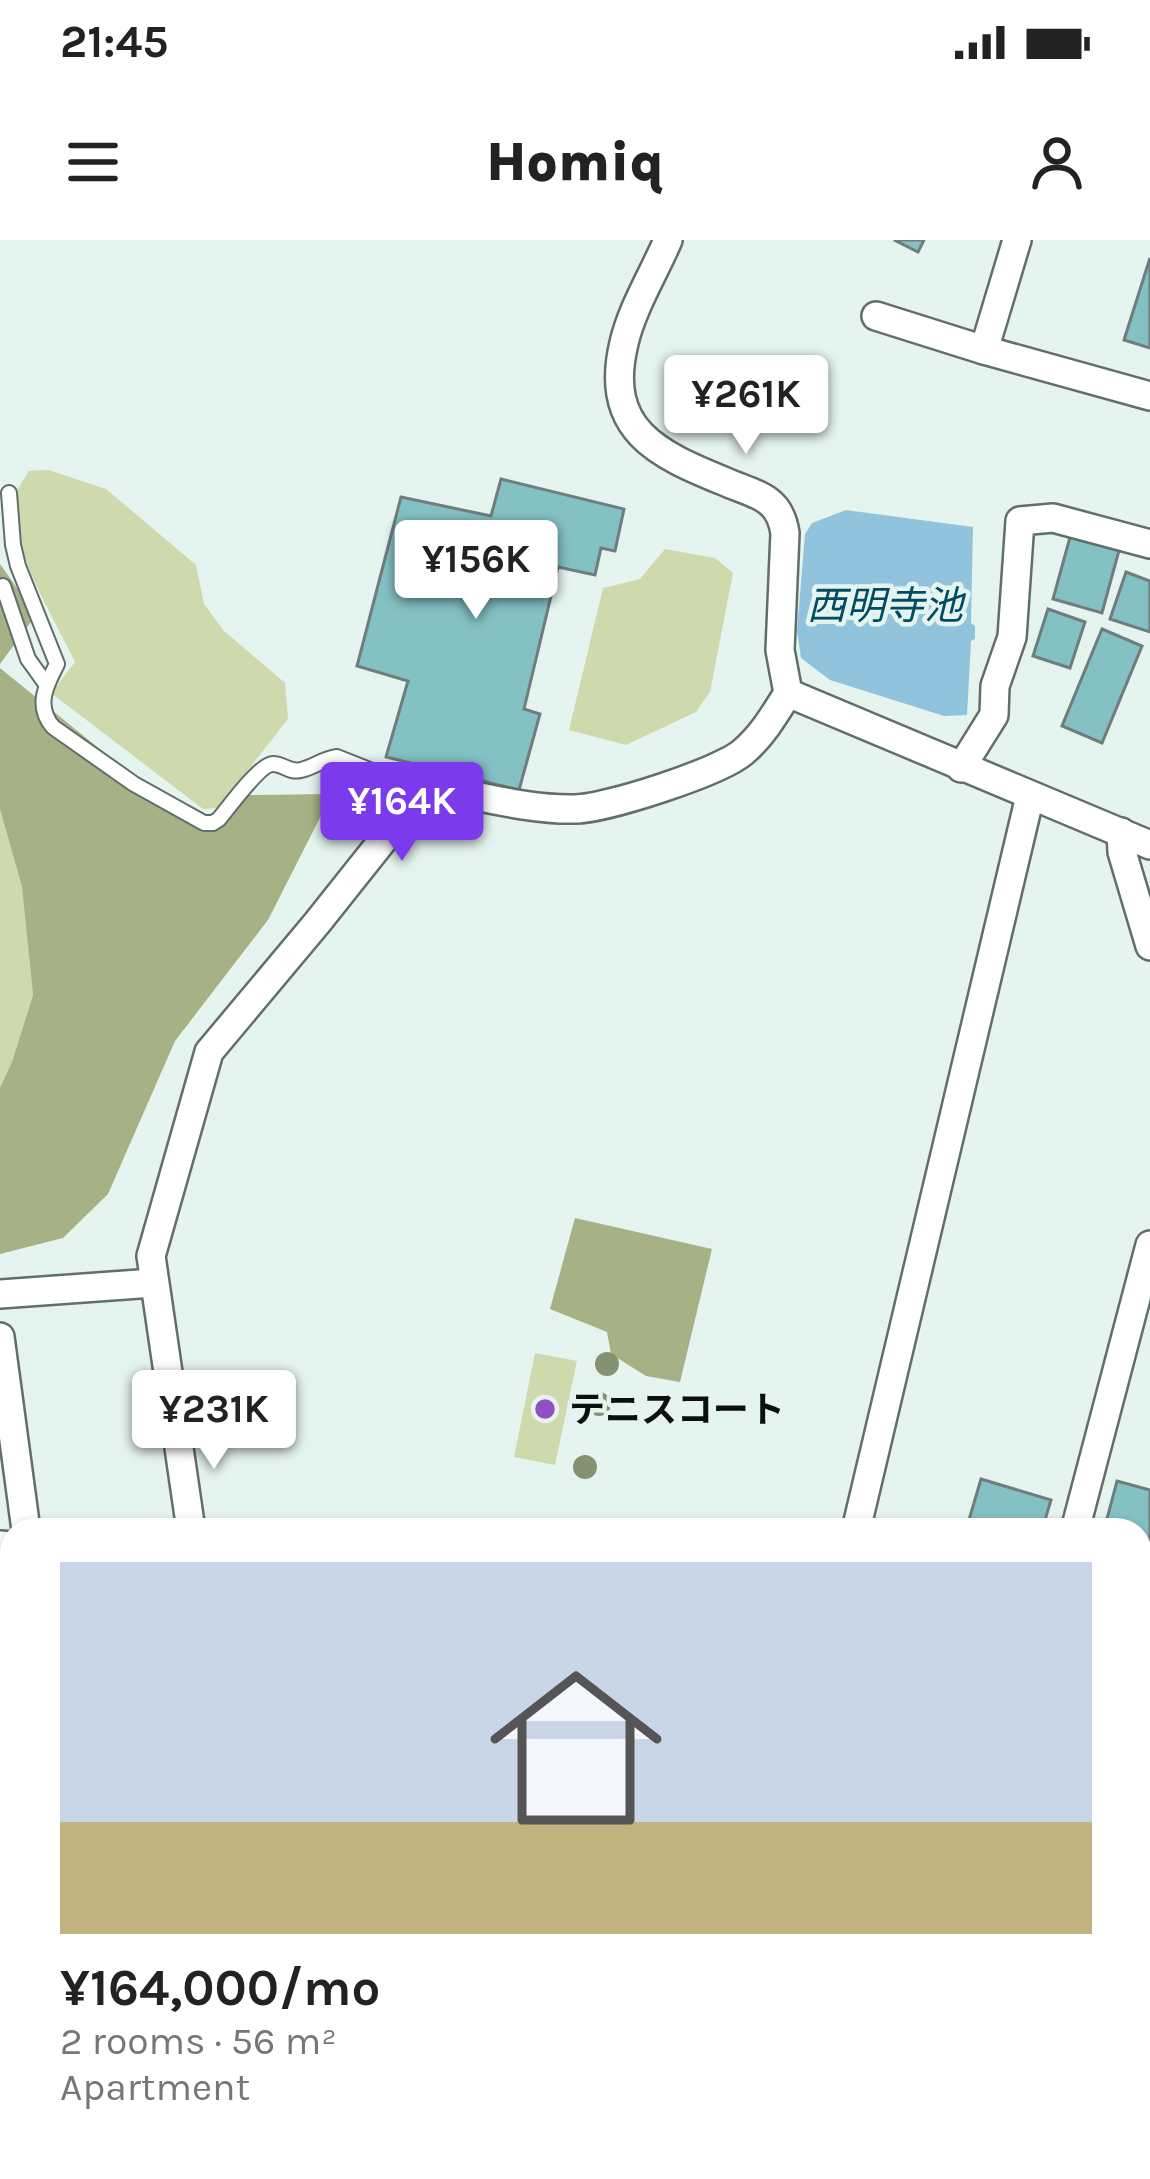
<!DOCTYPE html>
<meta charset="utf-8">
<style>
body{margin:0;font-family:Karla,"Noto Sans JP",sans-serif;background:#f6f6f6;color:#222;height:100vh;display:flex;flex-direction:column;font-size:45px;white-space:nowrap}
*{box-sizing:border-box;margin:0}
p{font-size:39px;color:#767676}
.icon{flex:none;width:66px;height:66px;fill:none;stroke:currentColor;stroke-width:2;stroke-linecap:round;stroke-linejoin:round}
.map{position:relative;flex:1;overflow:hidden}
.drawer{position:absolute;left:0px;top:1278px;width:1152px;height:663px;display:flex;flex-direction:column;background:#fff;border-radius:36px 36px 0 0;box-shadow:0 3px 9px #0004}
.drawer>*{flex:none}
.price{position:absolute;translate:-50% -102px;padding:0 27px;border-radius:12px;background:#fff;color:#222;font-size:39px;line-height:78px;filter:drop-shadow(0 3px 6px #0008)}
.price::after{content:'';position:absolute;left:50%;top:72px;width:36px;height:27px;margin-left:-18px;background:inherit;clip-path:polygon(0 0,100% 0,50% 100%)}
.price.on{background:#7c3aed;color:#fff}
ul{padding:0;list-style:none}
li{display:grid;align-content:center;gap:24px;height:636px;padding:0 60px}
li span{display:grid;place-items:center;height:372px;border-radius:0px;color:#555}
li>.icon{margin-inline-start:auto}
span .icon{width:216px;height:216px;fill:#fffc;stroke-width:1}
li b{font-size:51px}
.status{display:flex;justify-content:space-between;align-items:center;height:84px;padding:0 60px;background:#fff;direction:ltr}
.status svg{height:33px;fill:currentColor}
header{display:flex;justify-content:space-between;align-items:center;height:156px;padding:0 60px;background:#fff;font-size:54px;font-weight:800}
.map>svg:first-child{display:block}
</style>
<div class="status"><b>21:45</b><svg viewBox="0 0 49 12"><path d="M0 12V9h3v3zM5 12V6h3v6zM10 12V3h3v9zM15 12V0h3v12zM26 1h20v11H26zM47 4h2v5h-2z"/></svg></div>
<header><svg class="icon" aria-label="menu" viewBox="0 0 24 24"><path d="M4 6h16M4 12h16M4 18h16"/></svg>Homiq<svg class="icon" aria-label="person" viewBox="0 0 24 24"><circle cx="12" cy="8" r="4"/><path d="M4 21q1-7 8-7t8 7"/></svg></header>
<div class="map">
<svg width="1150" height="1939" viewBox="0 0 1150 1939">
<rect width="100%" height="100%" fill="#e5f4ef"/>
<g fill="#cedaae">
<path d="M 49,230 L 106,249 L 196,325 L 204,364 L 223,390 L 285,443 L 288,479 L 218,568 L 203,569 L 51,453 L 75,422 C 53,375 9,309 16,256 C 18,246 24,239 29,231 Z"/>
<path d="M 665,309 L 715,318 L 733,333 L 710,452 L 696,472 L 626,505 L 569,490 L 603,348 L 640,339 Z"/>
<path d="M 0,569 L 22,647 L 33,755 L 12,822 L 0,846 Z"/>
<path d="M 535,1113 L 577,1121 L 555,1225 L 514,1217 Z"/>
</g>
<g fill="#a6b285">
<path d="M 0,324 L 36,375 L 0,424 Z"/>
<path d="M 0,428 L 192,584 L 246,555 L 332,554 L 268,680 L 175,801 L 108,954 L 63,998 L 0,1014 L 0,847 L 12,822 L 33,755 L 22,647 L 0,569 Z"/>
<path d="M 575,978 L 712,1009 L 680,1142 L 646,1136 L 611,1114 L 607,1092 L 550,1069 Z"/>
</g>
<path fill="#91c4dc" d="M 846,270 L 973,287 L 971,383 L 975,386 L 975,399 L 971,401 L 967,475 L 944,476 L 830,440 L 801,418 L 797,391 L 805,294 L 812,283 Z"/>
<g fill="#84c1c4" stroke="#6f7d7e" stroke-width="3">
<path d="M 894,0 L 924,0 L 918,12 Z"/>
<path d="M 1150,18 L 1150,108 L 1124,100 Z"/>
<path d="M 501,239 L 624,269 L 615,311 L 601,308 L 595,335 L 558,327 L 524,469 L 540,474 L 519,550 L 386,517 L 408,441 L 357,426 L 401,257 L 491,276 Z"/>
<path d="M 1075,279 L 1124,292 L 1102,373 L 1053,359 Z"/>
<path d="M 1126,332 L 1150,341 L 1150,392 L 1110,379 Z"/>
<path d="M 1048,369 L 1085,382 L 1070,428 L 1033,416 Z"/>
<path d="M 1102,389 L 1142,406 L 1102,503 L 1062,486 Z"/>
<path d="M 981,1239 L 1051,1260 L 1042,1290 L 966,1290 Z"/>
<path d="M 1117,1241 L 1150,1250 L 1150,1318 L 1143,1345 L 1140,1344 L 1140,1290 L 1104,1290 Z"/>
<path d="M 1150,1483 L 1150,1533 L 1147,1535 L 1140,1522 L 1140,1488 Z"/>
</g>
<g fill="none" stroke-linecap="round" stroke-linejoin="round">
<g stroke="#616e69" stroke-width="18">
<g id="lane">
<path d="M 9,253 L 13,305 L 18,326 L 57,424 C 46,445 35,466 53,487 L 134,544 L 204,583 L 213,583 L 219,579 C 229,567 260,524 273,524 C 284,524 289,533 301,530 C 314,527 323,519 337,517 L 422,551"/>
<path d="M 3,346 L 28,419 L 46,444"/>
</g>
</g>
<g stroke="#616e69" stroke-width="32">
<g id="street">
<path d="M 876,76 L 984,110 L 1150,156"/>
<path d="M 984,110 L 1017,0"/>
<path d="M 788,453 L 1150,605"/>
<path d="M 961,528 L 994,475 L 995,446 L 1012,397 L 1020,281 L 1053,278 L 1150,304"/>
<path d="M 1121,592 L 1122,612 L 1150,706"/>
<path d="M 0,1054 L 153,1043"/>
<path d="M 0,1097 L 26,1290"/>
<path d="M 191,1290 L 151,1016 L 209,812 L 317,683 L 422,551 L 435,548 C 480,556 529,570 575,569 C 605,569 720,532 743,512 C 762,496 775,474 788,453 L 780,410 L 785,293 C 783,280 779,269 768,261 C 756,252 739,248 726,242 C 657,214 603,190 624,103 C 632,68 654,33 668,0"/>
<path d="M 856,1290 L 1030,556"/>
<path d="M 1075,1290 L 1150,1005"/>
<path d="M 0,1305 L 12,1306"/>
<path d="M 1140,1399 L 1150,1401"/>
<path d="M 0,1565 L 12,1566"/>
<path d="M 1140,1576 L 1150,1576"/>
<path d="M 0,1767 L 12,1767"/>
<path d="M 1140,1772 L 1150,1773"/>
<path d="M 190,1939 L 190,1929"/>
<path d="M 423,1939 L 423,1929"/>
<path d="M 649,1939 L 649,1929"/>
</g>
</g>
<use href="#lane" stroke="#fff" stroke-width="14"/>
<use href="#street" stroke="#fff" stroke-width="27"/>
</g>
<g fill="#859272">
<circle cx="607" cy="1124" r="12"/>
<circle cx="599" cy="1164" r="12"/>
<circle cx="585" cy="1227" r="12"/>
</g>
<circle fill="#924fc4" stroke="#e5f4ef" stroke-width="4.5" cx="545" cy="1169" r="12"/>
<g text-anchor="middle" stroke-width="9" stroke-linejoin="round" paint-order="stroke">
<g font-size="36" font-weight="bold" fill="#0b0f0e" stroke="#e5f4ef" text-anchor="start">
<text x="569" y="1182">テニスコート</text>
</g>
<g font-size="39" font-style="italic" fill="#014b63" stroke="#e5f4ef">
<text x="885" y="379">西明寺池</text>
</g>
</g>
</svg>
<b class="price" style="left:746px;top:217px">¥261K</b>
<b class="price" style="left:476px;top:382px">¥156K</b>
<b class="price on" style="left:402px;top:624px">¥164K</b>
<b class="price" style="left:214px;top:1232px">¥231K</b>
<section class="drawer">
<ul>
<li><span style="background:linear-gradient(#c9d6e8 70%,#c2b280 0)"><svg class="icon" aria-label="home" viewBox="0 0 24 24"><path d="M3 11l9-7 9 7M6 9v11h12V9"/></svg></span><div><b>¥164,000/mo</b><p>2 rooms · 56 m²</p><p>Apartment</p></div></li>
</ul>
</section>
</div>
